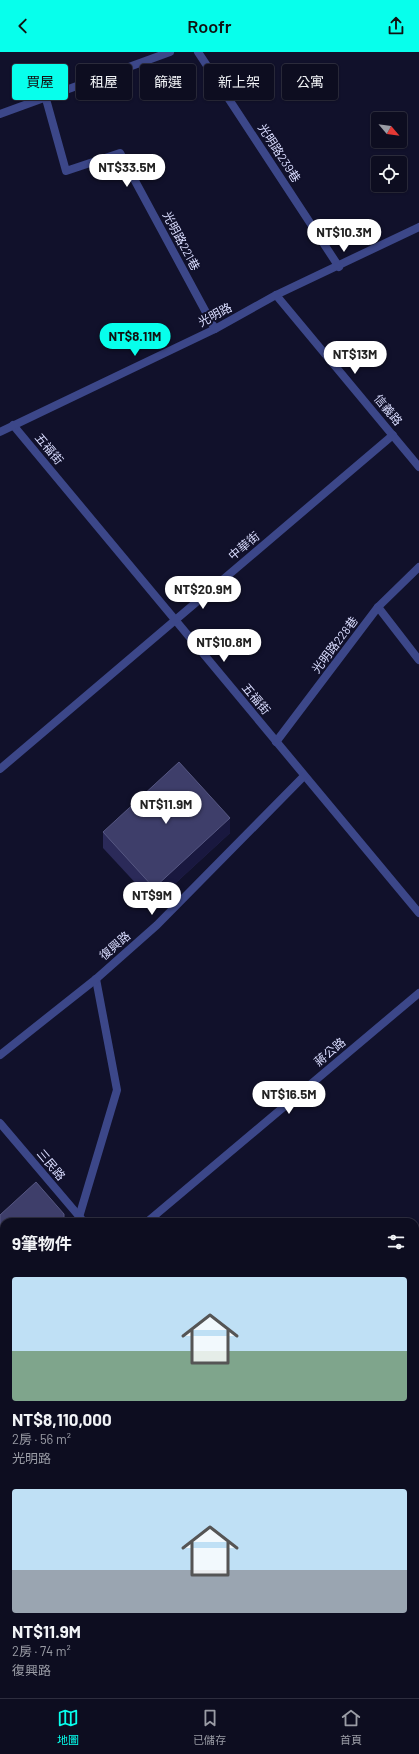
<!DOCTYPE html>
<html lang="zh-TW">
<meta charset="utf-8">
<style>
body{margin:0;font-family:Barlow,"Noto Sans TC",sans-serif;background:#1b1b2d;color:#f1f3f6;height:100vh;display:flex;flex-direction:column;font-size:15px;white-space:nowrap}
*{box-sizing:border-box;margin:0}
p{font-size:13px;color:#9a9ca5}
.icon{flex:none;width:22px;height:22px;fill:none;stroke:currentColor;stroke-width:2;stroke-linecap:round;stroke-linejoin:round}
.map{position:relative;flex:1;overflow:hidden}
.details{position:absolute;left:0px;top:1166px;width:419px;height:480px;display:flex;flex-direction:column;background:#0d0d20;border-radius:12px 12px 0 0;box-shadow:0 1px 3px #0004,0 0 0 1px #2d2d3e}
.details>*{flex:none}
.banner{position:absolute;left:12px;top:12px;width:395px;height:36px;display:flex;gap:8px}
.needle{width:26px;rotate:119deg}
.tools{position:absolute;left:371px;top:60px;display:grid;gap:8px}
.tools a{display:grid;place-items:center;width:36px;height:36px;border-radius:4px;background:#0d0d20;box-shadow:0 1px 3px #0004,0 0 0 1px #2d2d3e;font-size:20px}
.price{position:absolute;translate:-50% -34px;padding:0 9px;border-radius:14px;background:#fff;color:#222;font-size:13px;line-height:26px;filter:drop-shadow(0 1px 2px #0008)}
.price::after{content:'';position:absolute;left:50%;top:24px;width:12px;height:9px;margin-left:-6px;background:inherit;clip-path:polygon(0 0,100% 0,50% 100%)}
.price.active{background:#07ffec;color:#111}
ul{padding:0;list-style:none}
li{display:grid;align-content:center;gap:8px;height:212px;padding:0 12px}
li span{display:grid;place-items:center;height:124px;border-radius:4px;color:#555}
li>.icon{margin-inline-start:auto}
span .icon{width:72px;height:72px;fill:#fffc;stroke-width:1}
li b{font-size:17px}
h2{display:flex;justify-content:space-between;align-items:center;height:48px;padding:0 12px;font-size:17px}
.chip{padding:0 14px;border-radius:4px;background:#0d0d20;box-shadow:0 1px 3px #0004,0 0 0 1px #2d2d3e;font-size:14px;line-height:36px}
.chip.active{background:#07ffec;color:#111}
header{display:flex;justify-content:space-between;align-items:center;height:52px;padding:0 12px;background:#07ffec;color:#111;font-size:18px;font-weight:600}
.dock{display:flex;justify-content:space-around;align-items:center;height:56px;border-top:1px solid #2d2d3e;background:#0d0d20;font-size:11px;color:#9a9ca5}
.dock a{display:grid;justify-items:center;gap:2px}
.dock .active{color:#07ffec}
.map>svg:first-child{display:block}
</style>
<header><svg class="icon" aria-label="back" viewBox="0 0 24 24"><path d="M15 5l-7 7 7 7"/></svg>Roofr<svg class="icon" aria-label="share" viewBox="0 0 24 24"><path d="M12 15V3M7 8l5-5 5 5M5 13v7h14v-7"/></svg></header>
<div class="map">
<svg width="419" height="1646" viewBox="0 0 419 1646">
<rect width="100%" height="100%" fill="#11112b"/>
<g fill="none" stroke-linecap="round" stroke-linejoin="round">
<g stroke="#3c4789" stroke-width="8">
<path d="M 198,0 L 339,215"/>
<path d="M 378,555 L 419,608"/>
<path d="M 276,690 L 378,555 L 419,515"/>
<path d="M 79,1165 L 117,1038 L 96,927"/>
<path d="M 0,1553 L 4,1559"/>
<path d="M 62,1642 L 64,1646"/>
<path d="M 171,1646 L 180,1642"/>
</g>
<g stroke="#3c4789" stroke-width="8">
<path d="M 46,47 L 66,119 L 120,101 L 215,277"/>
<path d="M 0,62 L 170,0"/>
<path d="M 13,373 L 419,861"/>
<path d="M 0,717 L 393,383"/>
<path d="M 0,1003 L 96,927 L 157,873 L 304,724"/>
<path d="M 0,1071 L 84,1170"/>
<path d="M 147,1170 L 419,941"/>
<path d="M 415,1291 L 419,1288"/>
<path d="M 0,1294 L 4,1290"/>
<path d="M 415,1563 L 419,1568"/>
<path d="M 0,1638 L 4,1635"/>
</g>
<g stroke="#3c4789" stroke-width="8">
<path d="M 276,243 L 419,415"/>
<path d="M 0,380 L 215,277 L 276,243 L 419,175"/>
</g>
<g stroke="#7187ff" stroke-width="8">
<path d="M 415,1636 L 419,1633"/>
<path d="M 404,1646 L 408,1642"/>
</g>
</g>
<g fill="#2b2a59">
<path d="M 103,780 L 230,781 L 154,851 L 103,796 Z"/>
<path d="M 0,1163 L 64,1170 L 4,1170 L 4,1192 L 0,1187 Z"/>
<path d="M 4,1295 L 4,1378 L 0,1374 L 0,1298 Z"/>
</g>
<path fill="#19183f" d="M 230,766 L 230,781 L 154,851 L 154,836 Z"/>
<g fill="#3e3e6a" stroke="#565782">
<path d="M 179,710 L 230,766 L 154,836 L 103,780 Z"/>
<path d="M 36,1130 L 64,1162 L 64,1170 L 4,1170 L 4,1176 L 0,1172 L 0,1163 Z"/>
<path d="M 4,1295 L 4,1357 L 0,1353 L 0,1298 Z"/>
</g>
<g text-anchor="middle" stroke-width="4" stroke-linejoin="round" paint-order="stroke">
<g font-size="12" fill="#daddff" stroke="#11112b">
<text transform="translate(279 101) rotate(57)" y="4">光明路239巷</text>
<text transform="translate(181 189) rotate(62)" y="4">光明路221巷</text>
<text transform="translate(215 263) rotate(-28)" y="4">光明路</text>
<text transform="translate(388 358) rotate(50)" y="4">信義路</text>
<text transform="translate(49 397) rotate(50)" y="4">五福街</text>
<text transform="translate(244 494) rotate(-40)" y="4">中華街</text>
<text transform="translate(335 593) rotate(-53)" y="4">光明路228巷</text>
<text transform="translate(256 647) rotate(50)" y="4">五福街</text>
<text transform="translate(115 894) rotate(-41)" y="4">復興路</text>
<text transform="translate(330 1000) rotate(-40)" y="4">蔣公路</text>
<text transform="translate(51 1113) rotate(50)" y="4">三民路</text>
</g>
</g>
</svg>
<div class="tools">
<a><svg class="needle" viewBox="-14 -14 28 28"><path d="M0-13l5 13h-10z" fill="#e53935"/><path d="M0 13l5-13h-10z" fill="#9a9ca5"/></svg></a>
<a><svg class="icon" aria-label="locate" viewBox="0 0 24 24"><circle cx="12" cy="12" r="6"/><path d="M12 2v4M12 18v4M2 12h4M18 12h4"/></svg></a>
</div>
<b class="price" style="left:127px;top:136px">NT$33.5M</b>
<b class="price" style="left:344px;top:201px">NT$10.3M</b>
<b class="price active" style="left:135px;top:305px">NT$8.11M</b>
<b class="price" style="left:355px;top:323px">NT$13M</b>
<b class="price" style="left:203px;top:558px">NT$20.9M</b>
<b class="price" style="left:224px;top:611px">NT$10.8M</b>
<b class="price" style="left:166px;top:773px">NT$11.9M</b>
<b class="price" style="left:152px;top:864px">NT$9M</b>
<b class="price" style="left:289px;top:1063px">NT$16.5M</b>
<div class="banner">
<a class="chip active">買屋</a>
<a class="chip">租屋</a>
<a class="chip">篩選</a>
<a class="chip">新上架</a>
<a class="chip">公寓</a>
</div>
<section class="details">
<h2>9筆物件<svg class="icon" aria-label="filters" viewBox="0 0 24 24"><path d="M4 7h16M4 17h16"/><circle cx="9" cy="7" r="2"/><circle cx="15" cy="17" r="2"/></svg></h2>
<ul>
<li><span style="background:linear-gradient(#bfe0f5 60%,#7fa58c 0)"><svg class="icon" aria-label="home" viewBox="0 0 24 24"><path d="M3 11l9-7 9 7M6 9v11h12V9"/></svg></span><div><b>NT$8,110,000</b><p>2房 · 56 m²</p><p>光明路</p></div></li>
<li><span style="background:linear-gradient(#bfe0f5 65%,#9aa5b1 0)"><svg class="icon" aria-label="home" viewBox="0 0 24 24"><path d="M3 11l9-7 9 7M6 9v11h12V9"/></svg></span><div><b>NT$11.9M</b><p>2房 · 74 m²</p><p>復興路</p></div></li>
</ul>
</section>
</div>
<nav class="dock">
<a class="active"><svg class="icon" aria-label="map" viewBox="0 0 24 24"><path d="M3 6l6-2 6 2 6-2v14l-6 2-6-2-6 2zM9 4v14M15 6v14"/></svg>地圖</a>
<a><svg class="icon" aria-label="saved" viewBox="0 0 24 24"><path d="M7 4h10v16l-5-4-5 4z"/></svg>已儲存</a>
<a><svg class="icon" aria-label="home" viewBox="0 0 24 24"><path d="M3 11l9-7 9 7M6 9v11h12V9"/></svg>首頁</a>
</nav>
